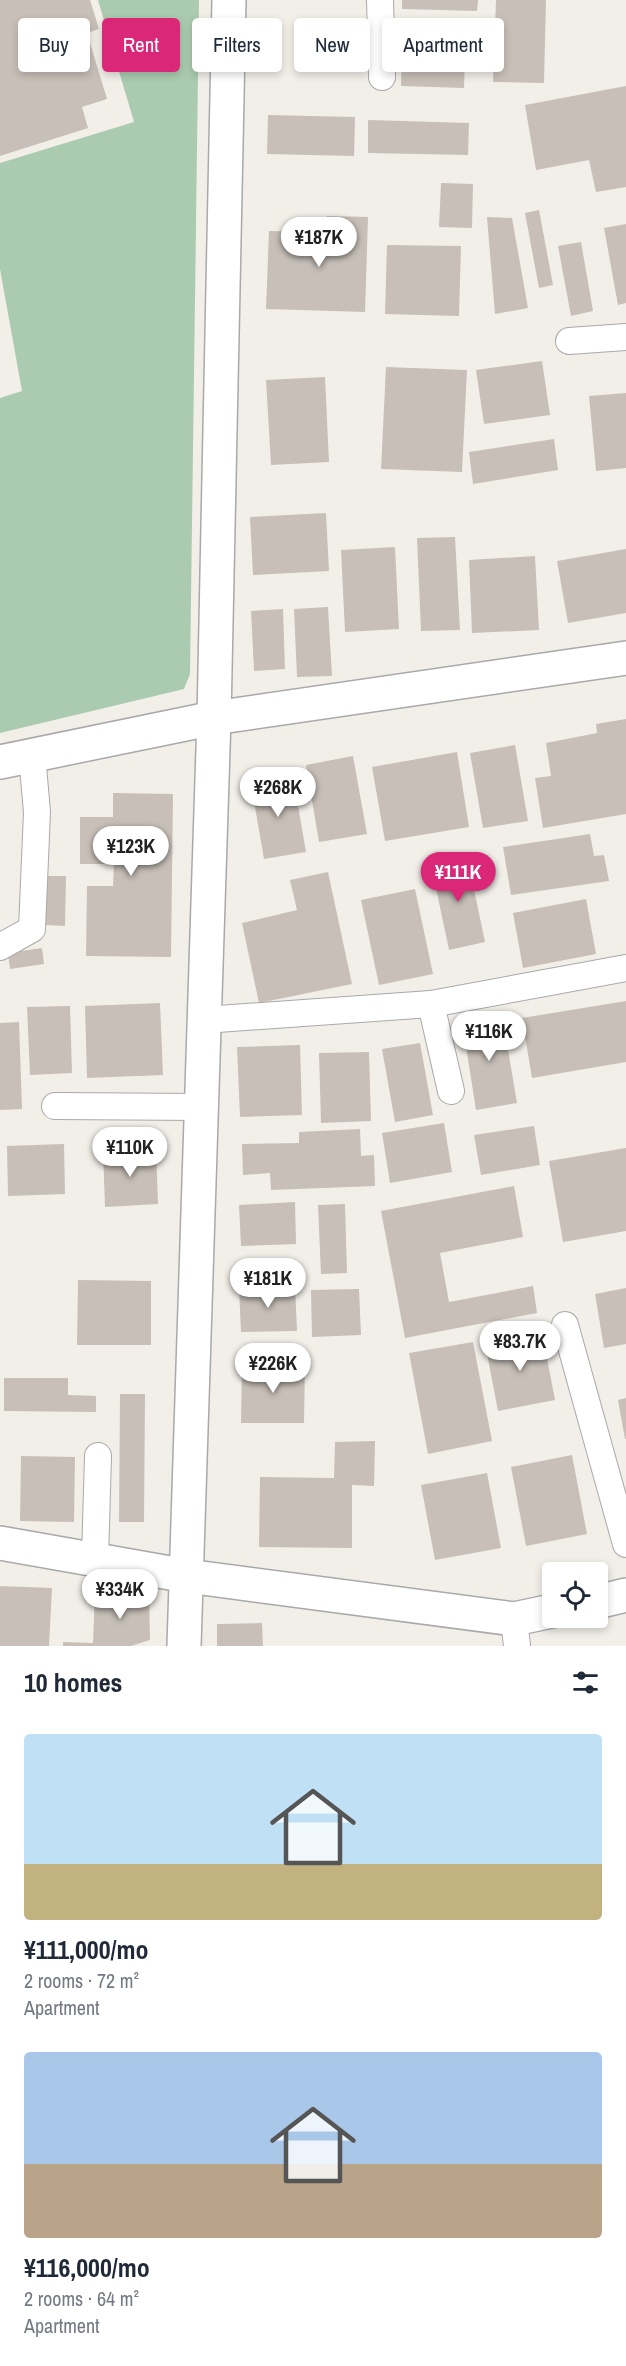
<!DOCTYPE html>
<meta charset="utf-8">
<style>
body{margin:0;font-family:"Archivo Narrow",sans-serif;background:#f6f6f7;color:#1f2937;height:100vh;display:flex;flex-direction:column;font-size:22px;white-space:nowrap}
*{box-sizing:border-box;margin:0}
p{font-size:20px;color:#747a83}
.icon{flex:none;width:33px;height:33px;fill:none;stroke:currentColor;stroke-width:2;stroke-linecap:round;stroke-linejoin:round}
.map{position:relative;height:1646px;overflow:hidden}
.details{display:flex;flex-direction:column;background:#fff;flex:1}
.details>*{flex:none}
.guide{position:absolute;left:18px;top:18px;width:591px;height:54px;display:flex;gap:12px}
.tools{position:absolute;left:542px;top:1562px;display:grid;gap:12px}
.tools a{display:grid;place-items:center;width:66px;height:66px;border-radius:6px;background:#fff;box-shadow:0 3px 9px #0003;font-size:30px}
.price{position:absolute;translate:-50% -51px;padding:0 14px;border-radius:21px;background:#fff;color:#222;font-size:20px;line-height:39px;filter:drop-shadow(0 2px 3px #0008)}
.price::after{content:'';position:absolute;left:50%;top:36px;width:18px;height:14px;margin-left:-9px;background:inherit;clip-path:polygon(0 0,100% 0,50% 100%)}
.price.selected{background:#db2777;color:#fff}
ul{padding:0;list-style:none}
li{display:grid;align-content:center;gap:12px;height:318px;padding:0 24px}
li span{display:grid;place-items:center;height:186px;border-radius:6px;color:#555}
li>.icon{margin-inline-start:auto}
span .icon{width:108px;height:108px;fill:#fffc;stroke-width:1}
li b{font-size:26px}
h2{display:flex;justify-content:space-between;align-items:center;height:72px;padding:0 24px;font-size:26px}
.tag{padding:0 21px;border-radius:6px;background:#fff;box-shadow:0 3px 9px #0003;font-size:21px;line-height:54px}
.tag.selected{background:#db2777;color:#fff}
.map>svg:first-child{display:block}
</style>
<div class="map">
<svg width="626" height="1646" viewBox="0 0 626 1646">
<rect width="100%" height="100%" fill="#f2efe9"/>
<path fill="#aacbaf" d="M 98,0 L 199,0 L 190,674 L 184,689 L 0,733 L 0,398 L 22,391 L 0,269 L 0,163 L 134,122 Z"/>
<g fill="#c7bfb8">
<path d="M 0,0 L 90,0 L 99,29 L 87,33 L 107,99 L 82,107 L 88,128 L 0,156 Z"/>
<path d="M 402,0 L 478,0 L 477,11 L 402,9 Z"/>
<path d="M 496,0 L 546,0 L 544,83 L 493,82 Z"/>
<path d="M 403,27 L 466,29 L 464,88 L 401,86 Z"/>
<path d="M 626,86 L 626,187 L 596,192 L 589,160 L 536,170 L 525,105 Z"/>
<path d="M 268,115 L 355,117 L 354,156 L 267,154 Z"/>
<path d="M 368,120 L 469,123 L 468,155 L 368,153 Z"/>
<path d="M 441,183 L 473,184 L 472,228 L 439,227 Z"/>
<path d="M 539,210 L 553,285 L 539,288 L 525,213 Z"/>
<path d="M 327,216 L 368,217 L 365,312 L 266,309 L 269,231 L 327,232 Z"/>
<path d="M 487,217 L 512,218 L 528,308 L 495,314 Z"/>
<path d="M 626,224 L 626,303 L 618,305 L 604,228 Z"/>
<path d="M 581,242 L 593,311 L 571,316 L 558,246 Z"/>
<path d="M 387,245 L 461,246 L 459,316 L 385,314 Z"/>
<path d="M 542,361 L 550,415 L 484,424 L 476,370 Z"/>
<path d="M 386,367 L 467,370 L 462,472 L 381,469 Z"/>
<path d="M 325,377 L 329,462 L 271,465 L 266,380 Z"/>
<path d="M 626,393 L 626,468 L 596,471 L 589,396 Z"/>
<path d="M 554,439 L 558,470 L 473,484 L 469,452 Z"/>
<path d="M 326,513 L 329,571 L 253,575 L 250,517 Z"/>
<path d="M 455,537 L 460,630 L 421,631 L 417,538 Z"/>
<path d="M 395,547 L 399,629 L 345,632 L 341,550 Z"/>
<path d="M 626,549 L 626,613 L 568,623 L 557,561 Z"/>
<path d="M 535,556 L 539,630 L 472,633 L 469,560 Z"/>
<path d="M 328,607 L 332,676 L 297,677 L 294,609 Z"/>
<path d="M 283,609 L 285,669 L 254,671 L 251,611 Z"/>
<path d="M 626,719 L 626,814 L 543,828 L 535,778 L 551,776 L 546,743 L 597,733 L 596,724 Z"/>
<path d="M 515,745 L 528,821 L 483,828 L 470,753 Z"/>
<path d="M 457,752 L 469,827 L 385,841 L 372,767 Z"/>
<path d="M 353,756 L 367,834 L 319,842 L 306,765 Z"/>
<path d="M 293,777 L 306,852 L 264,859 L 251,784 Z"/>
<path d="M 113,793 L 173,794 L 171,957 L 86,956 L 87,886 L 113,886 L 114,864 L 80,864 L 80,817 L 113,817 Z"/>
<path d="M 590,834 L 594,856 L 604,855 L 609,881 L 511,895 L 503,847 Z"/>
<path d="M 467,856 L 485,942 L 449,950 L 431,864 Z"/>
<path d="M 328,872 L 352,984 L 259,1003 L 242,923 L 297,910 L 290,880 Z"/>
<path d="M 46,876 L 66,876 L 65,926 L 46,925 Z"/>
<path d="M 415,889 L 433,974 L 379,985 L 361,900 Z"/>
<path d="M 586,899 L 596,954 L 523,968 L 513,913 Z"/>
<path d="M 42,948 L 44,964 L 10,969 L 8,953 Z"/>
<path d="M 626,1001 L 626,1062 L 532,1078 L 522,1018 Z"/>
<path d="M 160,1003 L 163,1075 L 87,1078 L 85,1006 Z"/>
<path d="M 70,1006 L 72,1073 L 30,1075 L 27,1007 Z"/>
<path d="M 502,1014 L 517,1103 L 476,1110 L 462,1021 Z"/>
<path d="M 19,1022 L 22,1109 L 0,1110 L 0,1023 Z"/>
<path d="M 420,1043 L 433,1115 L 395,1122 L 382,1049 Z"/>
<path d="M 300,1045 L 302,1115 L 240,1117 L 237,1047 Z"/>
<path d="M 369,1052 L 371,1121 L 321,1123 L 319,1053 Z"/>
<path d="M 444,1123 L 452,1172 L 390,1183 L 382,1133 Z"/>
<path d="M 534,1126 L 540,1165 L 481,1175 L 474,1135 Z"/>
<path d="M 360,1129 L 361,1156 L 374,1155 L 375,1186 L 271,1190 L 270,1173 L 243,1175 L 242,1144 L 299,1143 L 299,1132 Z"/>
<path d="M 64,1144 L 65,1194 L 8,1196 L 7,1146 Z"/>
<path d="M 626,1148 L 626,1231 L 563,1242 L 549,1161 Z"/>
<path d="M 156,1149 L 158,1204 L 105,1207 L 103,1151 Z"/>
<path d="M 514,1186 L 523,1237 L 440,1253 L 449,1302 L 533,1286 L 537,1313 L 405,1338 L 381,1211 Z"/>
<path d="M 295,1202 L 296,1244 L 241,1246 L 239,1205 Z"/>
<path d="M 345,1204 L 347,1273 L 321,1274 L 318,1205 Z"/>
<path d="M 78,1280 L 151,1281 L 151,1345 L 77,1345 Z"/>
<path d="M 295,1285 L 297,1331 L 241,1332 L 239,1288 Z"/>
<path d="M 626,1288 L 626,1344 L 604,1348 L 595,1294 Z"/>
<path d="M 359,1289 L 361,1335 L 312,1337 L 311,1290 Z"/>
<path d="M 542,1332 L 555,1400 L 498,1411 L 485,1343 Z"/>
<path d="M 473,1342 L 492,1441 L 428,1454 L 409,1353 Z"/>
<path d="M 242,1364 L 305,1364 L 304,1423 L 241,1423 Z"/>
<path d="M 4,1378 L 68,1378 L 68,1395 L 96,1396 L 96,1412 L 4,1411 Z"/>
<path d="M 120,1394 L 145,1394 L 144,1522 L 119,1522 Z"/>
<path d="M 626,1398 L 626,1439 L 625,1439 L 618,1400 Z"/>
<path d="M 375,1441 L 374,1486 L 352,1485 L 352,1548 L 259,1547 L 260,1477 L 334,1478 L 335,1442 Z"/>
<path d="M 572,1455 L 587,1534 L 526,1546 L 511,1467 Z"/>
<path d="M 21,1456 L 75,1457 L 74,1522 L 20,1521 Z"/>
<path d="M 487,1473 L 501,1548 L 435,1560 L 421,1485 Z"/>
<path d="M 0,1586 L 52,1588 L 49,1646 L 0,1646 Z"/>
<path d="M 95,1591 L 149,1593 L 150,1640 L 131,1646 L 63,1646 L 63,1642 L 93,1643 Z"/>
<path d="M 262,1623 L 263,1646 L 217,1646 L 217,1624 Z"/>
</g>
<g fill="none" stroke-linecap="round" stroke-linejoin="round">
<g stroke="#a9a9a9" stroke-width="28">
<g id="lane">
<path d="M 380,0 L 382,77"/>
<path d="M 569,341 L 626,337"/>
<path d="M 0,947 L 32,929 L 37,812 L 32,755"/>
<path d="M 431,1004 L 451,1091"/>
<path d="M 204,1020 L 431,1004 L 626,968"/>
<path d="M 55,1106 L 201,1107"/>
<path d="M 565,1325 L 626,1544"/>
<path d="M 95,1559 L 98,1456"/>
<path d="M 514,1619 L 517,1646"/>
</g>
</g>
<g stroke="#a9a9a9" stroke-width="36">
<g id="street">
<path d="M 0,762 L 214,718 L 626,658"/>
<path d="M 0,1543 L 187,1576 L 514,1619 L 552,1611"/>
<path d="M 597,1602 L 626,1595"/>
<path d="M 184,1646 L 214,718 L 229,0"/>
</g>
</g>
<use href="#lane" stroke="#fff" stroke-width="26"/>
<use href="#street" stroke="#fff" stroke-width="33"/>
</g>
</svg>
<div class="tools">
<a><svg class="icon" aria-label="locate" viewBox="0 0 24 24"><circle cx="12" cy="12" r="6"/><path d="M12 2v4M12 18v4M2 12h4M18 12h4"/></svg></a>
</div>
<b class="price" style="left:319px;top:268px">¥187K</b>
<b class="price" style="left:278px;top:818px">¥268K</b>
<b class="price" style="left:131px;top:877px">¥123K</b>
<b class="price selected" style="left:458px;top:903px">¥111K</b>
<b class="price" style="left:489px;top:1062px">¥116K</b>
<b class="price" style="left:130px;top:1178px">¥110K</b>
<b class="price" style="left:268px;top:1309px">¥181K</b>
<b class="price" style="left:520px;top:1372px">¥83.7K</b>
<b class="price" style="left:273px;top:1394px">¥226K</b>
<b class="price" style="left:120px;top:1620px">¥334K</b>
<div class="guide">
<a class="tag">Buy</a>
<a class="tag selected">Rent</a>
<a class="tag">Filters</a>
<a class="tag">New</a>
<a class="tag">Apartment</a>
</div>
</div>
<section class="details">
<h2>10 homes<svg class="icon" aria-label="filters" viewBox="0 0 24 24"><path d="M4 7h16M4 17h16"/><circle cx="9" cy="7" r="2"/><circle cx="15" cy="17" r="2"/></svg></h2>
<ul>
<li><span style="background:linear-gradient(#bfe0f5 70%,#c2b280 0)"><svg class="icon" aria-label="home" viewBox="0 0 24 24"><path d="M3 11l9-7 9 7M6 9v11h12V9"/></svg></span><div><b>¥111,000/mo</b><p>2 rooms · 72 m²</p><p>Apartment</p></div></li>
<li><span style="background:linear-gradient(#a9c7e8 60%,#b9a48a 0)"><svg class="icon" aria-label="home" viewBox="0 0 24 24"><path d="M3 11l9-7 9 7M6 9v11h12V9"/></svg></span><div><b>¥116,000/mo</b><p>2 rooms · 64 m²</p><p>Apartment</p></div></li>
</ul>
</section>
